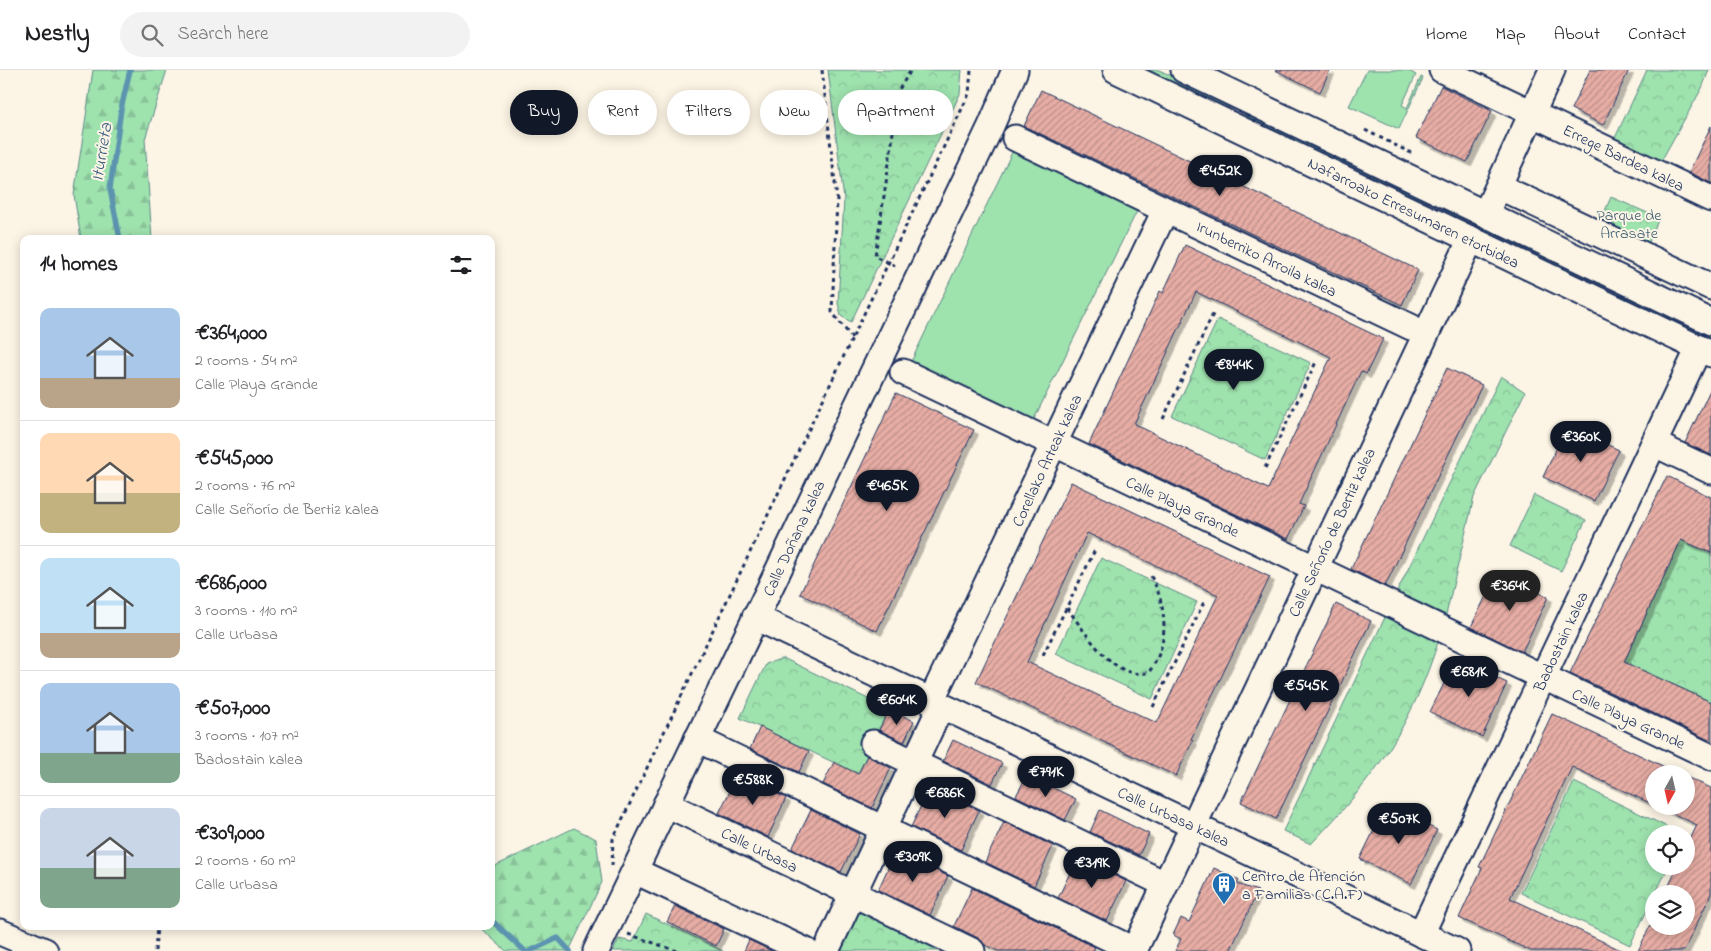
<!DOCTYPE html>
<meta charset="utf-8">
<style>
body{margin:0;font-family:"Indie Flower",sans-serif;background:#f2f2f2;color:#202124;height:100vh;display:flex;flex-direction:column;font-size:19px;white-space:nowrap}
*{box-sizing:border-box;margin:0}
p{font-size:16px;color:#757577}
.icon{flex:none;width:28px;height:28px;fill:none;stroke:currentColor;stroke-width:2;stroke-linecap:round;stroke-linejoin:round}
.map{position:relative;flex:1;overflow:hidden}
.drawer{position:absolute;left:20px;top:165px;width:475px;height:695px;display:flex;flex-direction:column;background:#fff;border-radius:10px;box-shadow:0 2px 12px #0003}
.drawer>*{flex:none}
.top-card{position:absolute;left:510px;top:20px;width:475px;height:45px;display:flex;gap:10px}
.needle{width:32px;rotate:188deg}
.fabs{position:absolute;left:1645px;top:695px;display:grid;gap:10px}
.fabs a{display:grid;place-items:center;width:50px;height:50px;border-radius:50%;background:#fff;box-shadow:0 2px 12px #0003;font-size:25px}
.price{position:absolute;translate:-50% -42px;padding:0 11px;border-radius:18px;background:#111827;color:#fff;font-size:16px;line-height:32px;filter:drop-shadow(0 1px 2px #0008)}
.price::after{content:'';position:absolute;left:50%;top:30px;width:15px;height:11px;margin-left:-8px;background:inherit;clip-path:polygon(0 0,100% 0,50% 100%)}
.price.on{background:#222;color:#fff}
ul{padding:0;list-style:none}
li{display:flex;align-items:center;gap:15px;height:125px;padding:0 20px}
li+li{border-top:1px solid #e0e0e0}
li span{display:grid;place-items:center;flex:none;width:140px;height:100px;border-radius:10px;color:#555}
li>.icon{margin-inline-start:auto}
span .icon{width:60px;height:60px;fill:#fffc;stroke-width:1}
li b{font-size:21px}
h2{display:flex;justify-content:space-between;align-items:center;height:60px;padding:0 20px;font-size:21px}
.tag{padding:0 18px;border-radius:22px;background:#fff;box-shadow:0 2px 12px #0003;font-size:18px;line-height:45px}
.tag.on{background:#111827;color:#fff}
header{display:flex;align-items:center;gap:30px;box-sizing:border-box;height:70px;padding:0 25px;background:#fff;border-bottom:1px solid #e0e0e0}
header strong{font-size:24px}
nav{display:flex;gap:28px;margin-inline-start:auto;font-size:18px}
.search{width:350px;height:45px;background:#f2f2f2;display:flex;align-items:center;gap:12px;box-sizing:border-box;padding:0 18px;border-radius:28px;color:#757577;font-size:19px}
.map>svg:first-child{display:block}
</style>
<header>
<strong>Nestly</strong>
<div class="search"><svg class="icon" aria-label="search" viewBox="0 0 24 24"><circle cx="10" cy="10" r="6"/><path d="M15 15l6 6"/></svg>Search here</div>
<nav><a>Home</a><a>Map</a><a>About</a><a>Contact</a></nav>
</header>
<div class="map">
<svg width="1711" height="881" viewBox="0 0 1711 881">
<defs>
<pattern id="forest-firs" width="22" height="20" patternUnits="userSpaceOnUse" patternTransform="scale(1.25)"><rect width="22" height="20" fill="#9ee2ae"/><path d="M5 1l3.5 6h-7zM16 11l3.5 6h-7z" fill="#88c298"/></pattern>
<pattern id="park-crowns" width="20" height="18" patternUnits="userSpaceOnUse" patternTransform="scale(1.25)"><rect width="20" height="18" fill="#9ee2ae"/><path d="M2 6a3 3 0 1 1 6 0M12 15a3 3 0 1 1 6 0" fill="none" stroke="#88c298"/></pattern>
<pattern id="garden-dots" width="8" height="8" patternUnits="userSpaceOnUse" patternTransform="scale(1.25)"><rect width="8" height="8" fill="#9ee2ae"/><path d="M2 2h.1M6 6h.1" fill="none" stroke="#88c298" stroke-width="1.8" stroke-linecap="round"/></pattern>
<pattern id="building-hatch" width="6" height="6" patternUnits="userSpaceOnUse" patternTransform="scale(1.25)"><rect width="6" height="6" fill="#e7ada4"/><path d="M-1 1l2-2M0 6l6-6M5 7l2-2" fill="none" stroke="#ba8d89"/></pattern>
<filter id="shadow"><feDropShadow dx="4.5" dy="4.5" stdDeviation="0" flood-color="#0004"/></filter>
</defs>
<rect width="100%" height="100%" fill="#fcf5e5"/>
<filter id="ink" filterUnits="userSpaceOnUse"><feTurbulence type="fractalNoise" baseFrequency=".02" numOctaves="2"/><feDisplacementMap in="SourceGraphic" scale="10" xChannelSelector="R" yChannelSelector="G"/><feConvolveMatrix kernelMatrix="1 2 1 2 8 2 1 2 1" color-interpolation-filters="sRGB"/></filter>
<g filter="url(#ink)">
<g fill="#9ee2ae" stroke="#5c8886">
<path d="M 1367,0 L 1407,0 L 1416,5 L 1402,35 L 1407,38 L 1421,7 L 1423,8 L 1399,59 L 1349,36 Z"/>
<path d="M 1016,74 L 1141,133 L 1030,357 L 908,298 Z"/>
</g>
<g fill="url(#forest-firs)" stroke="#5c8886">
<path d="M 93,0 L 167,0 L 145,69 L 152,169 L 81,169 L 74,125 Z"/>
<path d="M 574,758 L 596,769 L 602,812 L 569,881 L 506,881 L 478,856 L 491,856 L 491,798 Z"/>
</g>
<g fill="url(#park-crowns)" stroke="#5c8886">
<path d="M 828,0 L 962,0 L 960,24 L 851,252 L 841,246 L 838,233 L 844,130 Z"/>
<path d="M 1647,0 L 1709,0 L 1702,18 L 1660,93 L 1613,72 Z"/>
<path d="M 1611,127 L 1659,148 L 1646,179 L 1598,157 Z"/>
<path d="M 1218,249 L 1311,293 L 1265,390 L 1172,346 Z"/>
<path d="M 1501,306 L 1525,322 L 1474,427 L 1446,545 L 1397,522 Z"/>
<path d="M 1534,425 L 1586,450 L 1561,501 L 1510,476 Z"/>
<path d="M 1681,470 L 1711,483 L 1711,632 L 1624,592 Z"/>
<path d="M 1101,488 L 1197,532 L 1152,629 L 1056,584 Z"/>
<path d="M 1388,541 L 1440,566 C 1412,656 1376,707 1311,774 L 1283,761 Z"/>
<path d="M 783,588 L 889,639 L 858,704 L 740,648 L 766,594 Z"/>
<path d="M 1574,712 L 1682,764 L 1654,764 L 1654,796 L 1669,796 L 1630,875 L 1521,823 Z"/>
<path d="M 859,838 L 948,881 L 838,881 Z"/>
<path d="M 646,844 L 723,881 L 613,881 L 619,869 L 633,872 Z"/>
</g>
<g fill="url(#garden-dots)" stroke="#5c8886">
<path d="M 1139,0 L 1159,0 L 1231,34 L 1227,42 Z"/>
<path d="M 1247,42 L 1428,130 L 1425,136 L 1243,50 Z"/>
<path d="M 1444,137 L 1608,215 L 1604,222 L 1441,144 Z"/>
<path d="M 1624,222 L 1711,264 L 1711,274 L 1620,230 Z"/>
</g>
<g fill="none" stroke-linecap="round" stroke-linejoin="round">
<g stroke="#5c94b0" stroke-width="5.5">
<path d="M 120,169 L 110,119 L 121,39 L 130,0"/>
<path d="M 491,850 L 525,881"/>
<path d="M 530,881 L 558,868 L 570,881"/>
</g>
</g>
<g fill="url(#building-hatch)" stroke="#1b2f5e" fill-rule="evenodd" filter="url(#shadow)">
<path d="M 1275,0 L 1330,0 L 1320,22 Z"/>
<path d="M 1590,0 L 1629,0 L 1603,55 L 1571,39 Z"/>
<path d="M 1441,16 L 1492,41 L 1467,92 L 1416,68 Z"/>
<path d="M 1041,20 L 1418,200 L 1402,235 L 1024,56 Z"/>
<path d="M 1711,56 L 1711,113 L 1689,102 Z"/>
<path d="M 1185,175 L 1383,269 L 1366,304 L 1361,301 L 1299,434 L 1304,436 L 1288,469 L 1089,374 L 1160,221 L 1163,223 ZM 1196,222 L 1331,287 L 1268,419 L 1134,354 Z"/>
<path d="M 1447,298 L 1482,315 L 1385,516 L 1351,499 Z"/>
<path d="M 1711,318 L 1711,385 L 1685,373 Z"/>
<path d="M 896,323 L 974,360 L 877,561 L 800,524 Z"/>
<path d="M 1567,356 L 1619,380 L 1594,431 L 1543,407 Z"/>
<path d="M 1667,406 L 1711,427 L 1711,483 L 1681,470 L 1624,592 L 1711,632 L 1711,671 L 1570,603 Z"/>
<path d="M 1071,412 L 1270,507 L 1191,669 L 1193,670 L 1176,706 L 976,612 ZM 1087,463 L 1218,525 L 1157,653 L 1027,592 Z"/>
<path d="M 1497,503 L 1548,527 L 1522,582 L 1471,557 Z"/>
<path d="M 1336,534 L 1371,551 L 1276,749 L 1241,732 Z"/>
<path d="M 1456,589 L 1507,613 L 1482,667 L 1430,642 Z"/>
<path d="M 889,639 L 914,651 L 904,672 L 879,660 Z"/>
<path d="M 1552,644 L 1680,704 L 1654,704 L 1654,735 L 1572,697 L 1510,828 L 1623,881 L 1531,881 L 1459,848 L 1482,798 L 1479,797 Z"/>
<path d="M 760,657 L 809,681 L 799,702 L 750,679 Z"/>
<path d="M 953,670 L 1002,693 L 992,714 L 943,691 Z"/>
<path d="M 867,686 L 891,698 L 872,738 L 823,714 L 834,692 L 858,704 Z"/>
<path d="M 738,705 L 786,728 L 768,767 L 719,743 Z"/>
<path d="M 1027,705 L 1076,729 L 1065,750 L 1016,726 Z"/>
<path d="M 1686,707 L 1711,718 L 1711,824 L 1684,881 L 1638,881 L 1650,856 L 1686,856 L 1686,824 L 1665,824 L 1678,796 L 1686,796 L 1686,778 L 1697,755 L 1657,736 L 1686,736 Z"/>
<path d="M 930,717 L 979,740 L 961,780 L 911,757 Z"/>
<path d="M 1386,736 L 1437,760 L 1411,814 L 1360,789 Z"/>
<path d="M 811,740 L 860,764 L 841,802 L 792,779 Z"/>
<path d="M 1100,740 L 1149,764 L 1139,785 L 1090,762 Z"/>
<path d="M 1004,752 L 1053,776 L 1034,816 L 985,792 Z"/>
<path d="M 896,781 L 948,806 L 930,845 L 878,820 Z"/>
<path d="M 1077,788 L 1126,811 L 1107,851 L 1058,828 Z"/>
<path d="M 1214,798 L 1239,810 L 1237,814 L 1258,821 L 1230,881 L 1175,881 L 1181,869 L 1173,865 L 1181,848 L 1189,852 Z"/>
<path d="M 972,818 L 1095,877 L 1093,881 L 998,881 L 985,875 L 978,868 L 954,856 Z"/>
<path d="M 675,836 L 724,859 L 716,876 L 667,852 Z"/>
<path d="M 749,870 L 772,881 L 744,881 Z"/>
</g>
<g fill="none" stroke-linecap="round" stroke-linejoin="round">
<g stroke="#1b2f5e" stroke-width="29">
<g id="minor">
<path d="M 1116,0 L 1711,284"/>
<path d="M 1184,0 L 1711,252"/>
<path d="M 1442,0 L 1526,40"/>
<path d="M 1537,46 L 1711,129"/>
<path d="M 1015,68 L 1411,257"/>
<path d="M 1502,118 L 1711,217"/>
<path d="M 1491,132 L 1552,0"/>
<path d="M 903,302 L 1048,371"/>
<path d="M 1059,376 L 1308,495"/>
<path d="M 1659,376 L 1711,401"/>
<path d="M 1319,500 L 1536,604"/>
<path d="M 755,547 L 1457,881"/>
<path d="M 1548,609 L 1711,687"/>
<path d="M 931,631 L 1161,149"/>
<path d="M 697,669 L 1134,880"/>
<path d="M 873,673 L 1165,814"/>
<path d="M 666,734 L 972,881"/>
<path d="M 635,801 L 806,881"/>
<path d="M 0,862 L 45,881"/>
<path d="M 1421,864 L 1699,278"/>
<path d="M 596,881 L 991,56 L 1015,0"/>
<path d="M 826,881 L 941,636"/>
<path d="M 1134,881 L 1471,169"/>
</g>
</g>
<g stroke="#1b2f5e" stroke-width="3" stroke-dasharray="4 4" stroke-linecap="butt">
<path d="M 822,0 L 837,130 L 832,242 L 852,268"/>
<path d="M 1365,60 L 1411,83"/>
<path d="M 895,196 L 875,186 L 892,73 L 896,24 L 911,0"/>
<path d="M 1163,349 L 1214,242"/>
<path d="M 1265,398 L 1317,290"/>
<path d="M 1067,538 C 1084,560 1104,595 1132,603 C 1137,604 1143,603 1148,603 C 1171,575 1167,533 1149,503"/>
<path d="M 1043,585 L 1096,478"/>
<path d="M 1153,637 L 1205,530"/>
<path d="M 612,796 L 613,769 L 969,24 L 971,0"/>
<path d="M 628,864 L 677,881"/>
<path d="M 155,881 L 157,856"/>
</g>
<use href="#minor" stroke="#fcf5e5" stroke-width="25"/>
</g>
</g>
<defs>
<g id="building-pin" transform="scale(1.25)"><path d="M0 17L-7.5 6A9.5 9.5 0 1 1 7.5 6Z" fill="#1f6fb2" stroke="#fcf5e5"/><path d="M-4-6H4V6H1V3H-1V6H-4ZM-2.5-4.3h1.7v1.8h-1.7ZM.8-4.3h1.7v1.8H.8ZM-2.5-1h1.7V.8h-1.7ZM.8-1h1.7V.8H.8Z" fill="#fff"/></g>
</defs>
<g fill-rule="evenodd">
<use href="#building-pin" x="1224" y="814"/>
</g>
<g text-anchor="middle" stroke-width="4" stroke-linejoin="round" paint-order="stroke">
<g font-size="16" fill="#1b2f5e" stroke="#fcf5e5">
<text transform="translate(1624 87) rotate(26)" y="6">Errege Bardea kalea</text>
<text transform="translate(1414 142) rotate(26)" y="6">Nafarroako Erresumaren etorbidea</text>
<text transform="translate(1267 188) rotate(26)" y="6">Irunberriko Arroila kalea</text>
<text transform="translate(1046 390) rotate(-65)" y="6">Corellako Arteak kalea</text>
<text transform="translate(1183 436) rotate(25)" y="6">Calle Playa Grande</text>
<text transform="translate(1331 462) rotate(-65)" y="6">Calle Señorío de Bertiz kalea</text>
<text transform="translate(793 468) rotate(-65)" y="6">Calle Doñana kalea</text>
<text transform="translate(1560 571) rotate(-65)" y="6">Badostain kalea</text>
<text transform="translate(1629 648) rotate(25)" y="6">Calle Playa Grande</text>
<text transform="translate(1174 746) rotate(25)" y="6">Calle Urbasa kalea</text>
<text transform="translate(760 779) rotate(26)" y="6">Calle Urbasa</text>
</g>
<g font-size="16" fill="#3c5c72" stroke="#fcf5e5">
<text x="1629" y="150">Parque de<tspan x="1629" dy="18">Arrasate</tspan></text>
</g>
<g font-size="16" fill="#1b2f5e" stroke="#fcf5e5" text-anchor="start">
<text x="1242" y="811">Centro de Atención<tspan x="1242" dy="18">a Familias (C.A.F)</tspan></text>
</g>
<g font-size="18" font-style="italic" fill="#365980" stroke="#fcf5e5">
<text transform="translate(101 82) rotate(-81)" y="6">Iturrieta</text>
</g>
</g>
</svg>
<div class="fabs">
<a><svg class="needle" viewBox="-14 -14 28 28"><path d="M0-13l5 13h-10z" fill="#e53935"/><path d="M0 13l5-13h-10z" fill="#757577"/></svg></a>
<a><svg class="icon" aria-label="locate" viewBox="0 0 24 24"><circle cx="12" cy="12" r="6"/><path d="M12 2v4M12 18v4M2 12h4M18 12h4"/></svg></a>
<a><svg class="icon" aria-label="layers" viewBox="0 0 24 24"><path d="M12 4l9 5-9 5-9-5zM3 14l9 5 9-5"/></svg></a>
</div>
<b class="price" style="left:1220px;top:127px">€452K</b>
<b class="price" style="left:1234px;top:321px">€844K</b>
<b class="price" style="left:1581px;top:393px">€360K</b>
<b class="price" style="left:887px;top:442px">€465K</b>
<b class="price on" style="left:1510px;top:542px">€364K</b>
<b class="price" style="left:1469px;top:628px">€681K</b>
<b class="price" style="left:1306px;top:642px">€545K</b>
<b class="price" style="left:897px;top:656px">€604K</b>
<b class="price" style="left:1046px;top:728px">€791K</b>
<b class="price" style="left:753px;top:736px">€588K</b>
<b class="price" style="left:945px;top:749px">€686K</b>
<b class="price" style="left:1399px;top:775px">€507K</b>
<b class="price" style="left:913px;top:813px">€309K</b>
<b class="price" style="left:1092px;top:819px">€319K</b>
<div class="top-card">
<a class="tag on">Buy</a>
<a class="tag">Rent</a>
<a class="tag">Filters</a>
<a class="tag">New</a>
<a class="tag">Apartment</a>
</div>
<section class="drawer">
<h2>14 homes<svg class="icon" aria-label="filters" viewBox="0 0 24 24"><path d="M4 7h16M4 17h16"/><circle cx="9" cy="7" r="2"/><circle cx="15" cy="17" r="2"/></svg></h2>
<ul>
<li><span style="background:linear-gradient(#a9c7e8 70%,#b9a48a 0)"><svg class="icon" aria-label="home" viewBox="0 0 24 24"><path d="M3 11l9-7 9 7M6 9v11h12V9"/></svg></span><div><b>€364,000</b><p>2 rooms · 54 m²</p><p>Calle Playa Grande</p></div></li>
<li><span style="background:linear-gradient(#ffd9b3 60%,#c2b280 0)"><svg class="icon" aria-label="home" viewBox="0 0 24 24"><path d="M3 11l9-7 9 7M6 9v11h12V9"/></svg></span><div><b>€545,000</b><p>2 rooms · 76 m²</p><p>Calle Señorío de Bertiz kalea</p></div></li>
<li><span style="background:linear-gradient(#bfe0f5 75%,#b9a48a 0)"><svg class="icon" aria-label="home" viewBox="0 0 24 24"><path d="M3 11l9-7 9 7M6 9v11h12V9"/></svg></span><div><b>€686,000</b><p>3 rooms · 110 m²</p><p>Calle Urbasa</p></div></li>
<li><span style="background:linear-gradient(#a9c7e8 70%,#7fa58c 0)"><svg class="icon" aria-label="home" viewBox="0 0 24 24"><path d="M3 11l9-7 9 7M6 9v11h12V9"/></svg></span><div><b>€507,000</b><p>3 rooms · 107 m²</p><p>Badostain kalea</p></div></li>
<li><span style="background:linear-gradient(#c9d6e8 60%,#7fa58c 0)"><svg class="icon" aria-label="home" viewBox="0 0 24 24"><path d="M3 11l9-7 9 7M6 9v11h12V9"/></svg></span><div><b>€309,000</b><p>2 rooms · 60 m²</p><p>Calle Urbasa</p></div></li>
</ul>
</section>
</div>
